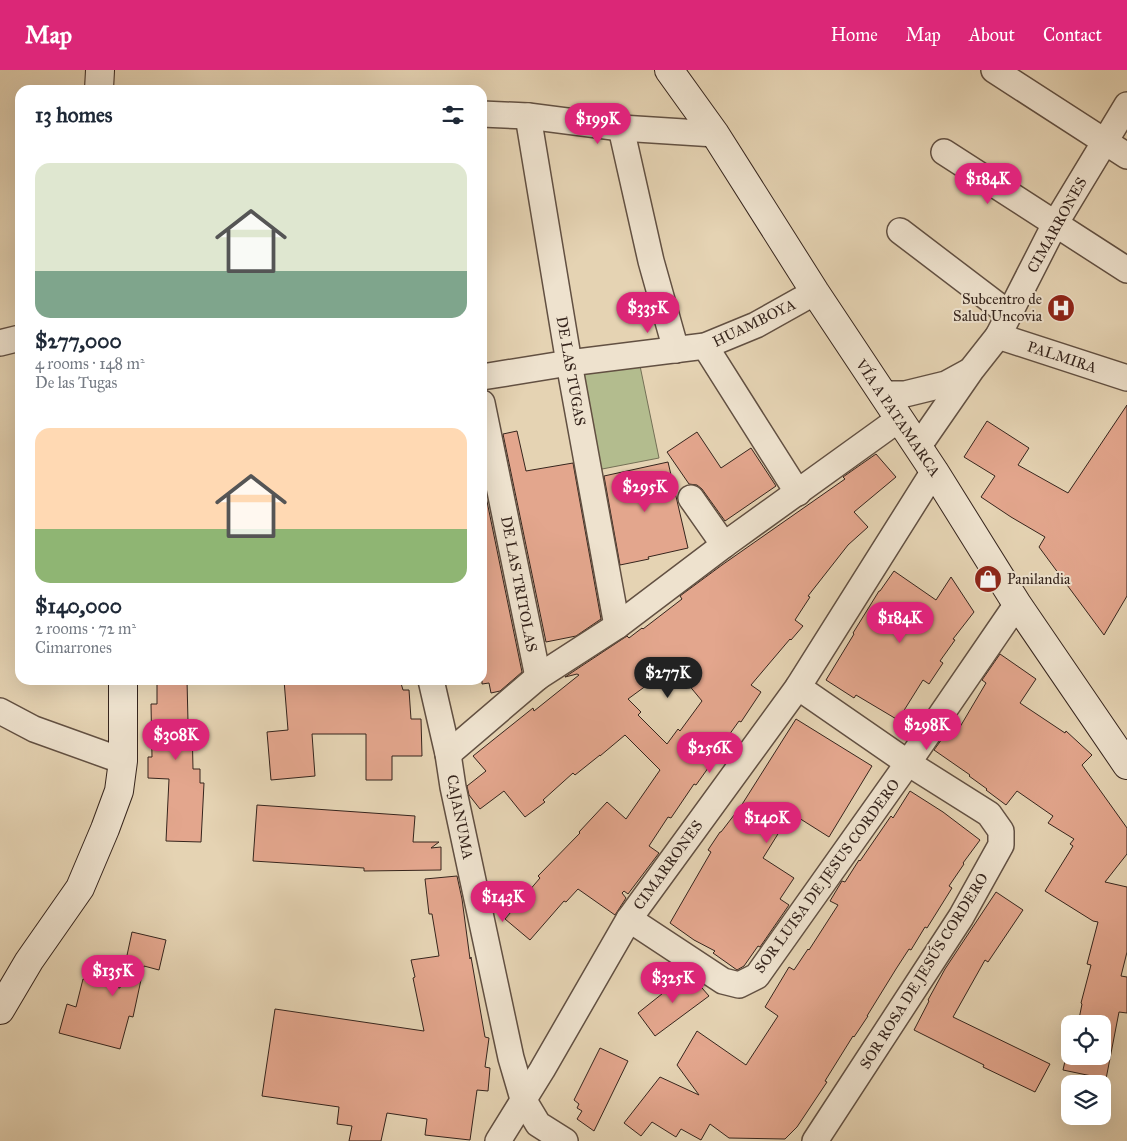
<!DOCTYPE html>
<meta charset="utf-8">
<style>
body{margin:0;font-family:"IM FELL Great Primer",serif;background:#f6f6f7;color:#1f2937;height:100vh;display:flex;flex-direction:column;font-size:19px;white-space:nowrap}
*{box-sizing:border-box;margin:0}
p{font-size:16px;color:#747a83}
.icon{flex:none;width:28px;height:28px;fill:none;stroke:currentColor;stroke-width:2;stroke-linecap:round;stroke-linejoin:round}
.map{position:relative;flex:1;overflow:hidden}
.side{position:absolute;left:15px;top:15px;width:472px;height:600px;display:flex;flex-direction:column;background:#fff;border-radius:15px;box-shadow:0 5px 20px #0002}
.side>*{flex:none}
.fabs{position:absolute;left:1061px;top:945px;display:grid;gap:10px}
.fabs a{display:grid;place-items:center;width:50px;height:50px;border-radius:10px;background:#fff;box-shadow:0 5px 20px #0002;font-size:25px}
.price{position:absolute;translate:-50% -42px;padding:0 11px;border-radius:18px;background:#db2777;color:#fff;font-size:16px;line-height:32px;filter:drop-shadow(0 1px 2px #0008)}
.price::after{content:'';position:absolute;left:50%;top:30px;width:15px;height:11px;margin-left:-8px;background:inherit;clip-path:polygon(0 0,100% 0,50% 100%)}
.price.current{background:#222;color:#fff}
ul{padding:0;list-style:none}
li{display:grid;align-content:center;gap:10px;height:265px;padding:0 20px}
li span{display:grid;place-items:center;height:155px;border-radius:15px;color:#555}
li>.icon{margin-inline-start:auto}
span .icon{width:90px;height:90px;fill:#fffc;stroke-width:1}
li b{font-size:21px}
h2{display:flex;justify-content:space-between;align-items:center;height:60px;padding:0 20px;font-size:21px}
header{display:flex;align-items:center;gap:30px;box-sizing:border-box;height:70px;padding:0 25px;background:#db2777;color:#fff}
header strong{font-size:24px}
nav{display:flex;gap:28px;margin-inline-start:auto;font-size:18px}
.map>svg:first-child{display:block}
</style>
<header>
<strong>Map</strong>
<nav><a>Home</a><a>Map</a><a>About</a><a>Contact</a></nav>
</header>
<div class="map">
<svg width="1127" height="1071" viewBox="0 0 1127 1071">
<rect width="100%" height="100%" fill="#e5d3b3"/>
<filter id="stains"><feTurbulence type="fractalNoise" baseFrequency=".004" numOctaves="4"/><feColorMatrix values="0 0 0 0 .2 0 0 0 0 .09 0 0 0 0 .02 0 0 0 .5 -.17"/></filter>
<radialGradient id="worn" r=".72"><stop offset=".6" stop-color="#630" stop-opacity="0"/><stop offset="1" stop-color="#630" stop-opacity=".3"/></radialGradient>
<path fill="#b3bc8e" stroke="#747056" d="M 639,291 L 659,388 L 597,400 L 577,303 Z"/>
<g fill="#e3a68d" stroke="#36251d" fill-rule="evenodd">
<path d="M 1127,335 L 1127,526 L 1104,565 L 1039,477 L 1045,467 L 1011,447 L 981,427 L 995,406 L 964,387 L 987,351 L 1029,378 L 1018,395 L 1068,423 Z"/>
<path d="M 517,361 L 526,401 L 573,393 L 601,549 L 576,566 L 546,572 L 503,364 Z"/>
<path d="M 697,362 L 721,398 L 751,378 L 776,416 L 725,451 L 702,419 L 697,415 L 689,414 L 667,382 Z"/>
<path d="M 876,384 L 896,407 L 854,442 L 868,457 L 848,475 L 808,526 L 810,527 L 795,550 L 803,556 L 791,570 L 790,569 L 751,615 L 761,622 L 741,652 L 739,651 L 714,686 L 716,687 L 696,715 L 694,714 L 671,748 L 668,747 L 649,776 L 659,783 L 628,824 L 624,821 L 622,823 L 626,828 L 615,845 L 578,819 L 566,832 L 564,831 L 530,870 L 505,849 L 540,808 L 538,806 L 580,763 L 579,762 L 607,732 L 626,749 L 660,700 L 625,665 L 600,686 L 600,685 L 575,705 L 573,703 L 543,730 L 545,732 L 525,747 L 504,721 L 480,739 L 469,725 L 467,716 L 486,701 L 473,686 L 533,638 L 534,641 L 579,605 L 577,604 L 565,607 L 627,566 L 629,568 L 642,558 L 643,559 L 682,529 L 680,526 L 722,495 L 845,409 L 843,407 ZM 673,596 L 702,631 L 680,661 L 678,659 L 667,674 L 638,645 L 641,642 L 628,629 Z"/>
<path d="M 668,392 L 688,478 L 648,487 L 649,489 L 620,495 L 604,406 Z"/>
<path d="M 482,407 L 522,602 L 500,621 L 491,623 L 489,613 L 482,614 Z"/>
<path d="M 894,501 L 936,530 L 951,507 L 974,542 L 953,569 L 955,570 L 940,591 L 943,593 L 929,614 L 923,610 L 898,650 L 856,625 L 854,628 L 826,610 L 854,564 L 853,563 L 879,521 L 880,521 Z"/>
<path d="M 1000,584 L 1036,609 L 1020,633 L 1065,663 L 1066,661 L 1092,685 L 1082,695 L 1127,758 L 1127,784 L 1105,812 L 1127,817 L 1127,882 L 1121,906 L 1127,907 L 1127,943 L 1119,942 L 1106,1009 L 1063,1000 L 1069,973 L 1070,986 L 1102,986 L 1102,954 L 1078,954 L 1082,934 L 1081,933 L 1091,895 L 1087,894 L 1098,852 L 1093,851 L 1045,821 L 1073,776 L 1070,774 L 1074,769 L 1048,753 L 1053,746 L 1017,721 L 1006,735 L 986,720 L 987,719 L 969,706 L 970,705 L 934,680 L 947,662 L 954,667 L 986,613 L 982,610 Z"/>
<path d="M 157,610 L 187,610 L 188,652 L 192,651 L 193,699 L 200,699 L 200,713 L 204,713 L 201,772 L 166,771 L 169,709 L 148,708 L 148,687 L 152,687 L 151,634 L 157,634 Z"/>
<path d="M 284,610 L 400,610 L 403,620 L 409,620 L 411,649 L 421,649 L 422,686 L 392,686 L 392,710 L 366,710 L 366,664 L 312,664 L 315,706 L 271,710 L 267,662 L 288,660 Z"/>
<path d="M 796,649 L 872,696 L 829,767 L 791,743 L 763,788 L 794,808 L 780,829 L 789,835 L 760,877 L 758,876 L 744,896 L 737,900 L 713,883 L 715,881 L 694,870 L 670,853 L 711,782 L 708,780 L 720,762 L 721,762 L 741,736 Z"/>
<path d="M 910,721 L 943,742 L 980,770 L 963,793 L 964,794 L 949,816 L 952,818 L 927,858 L 925,857 L 911,880 L 909,879 L 896,899 L 867,946 L 868,946 L 854,967 L 853,966 L 825,1011 L 827,1012 L 797,1057 L 785,1069 L 729,1068 L 710,1054 L 701,1070 L 681,1059 L 676,1067 L 652,1052 L 641,1066 L 624,1053 L 660,1007 L 699,1025 L 677,995 L 697,961 L 746,995 L 778,946 L 765,937 L 789,897 L 794,900 L 808,879 L 809,880 L 838,835 L 830,831 L 842,811 L 845,812 L 859,790 L 860,791 L 891,746 L 893,748 Z"/>
<path d="M 257,735 L 415,746 L 413,772 L 439,772 L 431,778 L 441,777 L 441,800 L 364,801 L 364,798 L 253,791 Z"/>
<path d="M 457,806 L 462,829 L 470,889 L 471,887 L 485,967 L 489,968 L 485,997 L 490,998 L 488,1021 L 477,1020 L 470,1070 L 425,1065 L 427,1049 L 387,1043 L 381,1071 L 349,1071 L 352,1056 L 337,1054 L 339,1037 L 262,1026 L 275,939 L 424,961 L 413,908 L 415,907 L 411,890 L 439,886 L 432,844 L 429,844 L 425,809 Z"/>
<path d="M 996,822 L 1023,840 L 988,892 L 985,890 L 953,947 L 1050,994 L 1035,1022 L 983,997 L 984,995 L 914,960 L 929,931 L 928,930 L 945,899 Z"/>
<path d="M 132,862 L 166,870 L 159,900 L 144,896 L 133,947 L 129,946 L 120,979 L 59,963 L 67,934 L 76,937 L 83,909 L 120,918 Z"/>
<path d="M 687,904 L 695,910 L 709,926 L 655,966 L 638,943 Z"/>
<path d="M 600,978 L 628,991 L 594,1061 L 577,1049 L 582,1041 L 577,1038 L 579,1034 L 574,1030 Z"/>
</g>
<g fill="none" stroke-linecap="round" stroke-linejoin="round">
<g stroke="#625042" stroke-width="28">
<g id="street">
<path d="M 994,0 L 1127,86"/>
<path d="M 482,44 L 528,46 L 621,58 L 715,64"/>
<path d="M 528,46 L 569,293 L 617,556"/>
<path d="M 621,58 L 651,191 L 676,280"/>
<path d="M 944,82 L 1127,200"/>
<path d="M 900,161 L 1009,244"/>
<path d="M 998,266 L 1127,308"/>
<path d="M 0,273 L 20,268"/>
<path d="M 705,276 L 798,423"/>
<path d="M 482,307 L 569,293 L 705,276 L 756,255 L 815,222"/>
<path d="M 882,324 L 905,324 L 946,314 L 968,302"/>
<path d="M 482,333 L 538,607"/>
<path d="M 918,377 L 972,299 L 998,266 L 1055,154 L 1127,35"/>
<path d="M 691,428 L 724,475"/>
<path d="M 431,610 L 448,684 L 453,717 L 511,988 L 523,1029 L 538,1054 L 565,1071"/>
<path d="M 798,617 L 908,693 L 989,744 L 1001,761 L 1001,775 L 961,847 L 815,1071"/>
<path d="M 0,641 L 34,659 L 123,691"/>
<path d="M 448,684 L 538,607 L 617,556 L 724,475 L 899,349"/>
<path d="M 629,849 L 723,911 L 739,915 L 757,906 L 908,693 L 1017,534"/>
<path d="M 498,1071 L 542,1000 L 629,849 L 798,617 L 934,401"/>
</g>
</g>
<g stroke="#36251d" stroke-width="30">
<g id="secondary">
<path d="M 669,0 L 715,64 L 815,222 L 934,401 L 1017,534 L 1127,695"/>
<path d="M 99,20 L 100,0"/>
<path d="M 0,940 L 29,891 L 80,818 L 105,759 L 119,721 L 123,691 L 123,610"/>
</g>
</g>
<use href="#street" stroke="#eee2ce" stroke-width="25"/>
<use href="#secondary" stroke="#eee2ce" stroke-width="28"/>
</g>
<defs>
<g id="hospital-disc" transform="scale(1.4375)"><circle r="9.5" fill="#8f2418" stroke="#eee2ce"/><path d="M-5-5h3v3.5h4V-5h3V5h-3V1.5h-4V5h-3Z" fill="#fff"/></g>
<g id="shop-disc" transform="scale(1.4375)"><circle r="9.5" fill="#8f2418" stroke="#eee2ce"/><path d="M-5-2.5h2.3a2.7 3.5 0 0 1 5.4 0H5L5.5 6h-11ZM-1.5-2.5h3a1.5 2.3 0 0 0-3 0Z" fill="#fff"/></g>
</defs>
<g fill-rule="evenodd">
<use href="#hospital-disc" x="1061" y="238"/>
<use href="#shop-disc" x="988" y="509"/>
</g>
<g text-anchor="middle" stroke-width="4" stroke-linejoin="round" paint-order="stroke">
<g font-size="15" fill="#36251d" stroke="#eee2ce">
<text transform="translate(1057 155) rotate(-61)" y="5">CIMARRONES</text>
<text transform="translate(754 253) rotate(-26)" y="5">HUAMBOYA</text>
<text transform="translate(1062 287) rotate(18)" y="5">PALMIRA</text>
<text transform="translate(571 301) rotate(80)" y="5">DE LAS TUGAS</text>
<text transform="translate(898 348) rotate(56)" y="5">VÍA A PATAMARCA</text>
<text transform="translate(519 514) rotate(79)" y="5">DE LAS TRITOLAS</text>
<text transform="translate(460 747) rotate(79)" y="5">CAJANUMA</text>
<text transform="translate(668 795) rotate(-54)" y="5">CIMARRONES</text>
<text transform="translate(827 806) rotate(-54)" y="5">SOR LUISA DE JESUS CORDERO</text>
<text transform="translate(924 901) rotate(-58)" y="5">SOR ROSA DE JESÚS CORDERO</text>
</g>
<g font-size="15" fill="#36251d" stroke="#eee2ce" text-anchor="end">
<text x="1042" y="234">Subcentro de<tspan x="1042" dy="17">Salud Uncovia</tspan></text>
<text x="1007" y="514" text-anchor="start">Panilandia</text>
</g>
</g>
<rect width="100%" height="100%" filter="url(#stains)"/>
<rect width="100%" height="100%" fill="url(#worn)"/>
</svg>
<div class="fabs">
<a><svg class="icon" aria-label="locate" viewBox="0 0 24 24"><circle cx="12" cy="12" r="6"/><path d="M12 2v4M12 18v4M2 12h4M18 12h4"/></svg></a>
<a><svg class="icon" aria-label="layers" viewBox="0 0 24 24"><path d="M12 4l9 5-9 5-9-5zM3 14l9 5 9-5"/></svg></a>
</div>
<b class="price" style="left:598px;top:75px">$199K</b>
<b class="price" style="left:988px;top:135px">$184K</b>
<b class="price" style="left:648px;top:264px">$335K</b>
<b class="price" style="left:645px;top:443px">$295K</b>
<b class="price" style="left:900px;top:574px">$184K</b>
<b class="price current" style="left:668px;top:629px">$277K</b>
<b class="price" style="left:927px;top:681px">$298K</b>
<b class="price" style="left:176px;top:691px">$308K</b>
<b class="price" style="left:710px;top:704px">$256K</b>
<b class="price" style="left:767px;top:774px">$140K</b>
<b class="price" style="left:503px;top:853px">$143K</b>
<b class="price" style="left:113px;top:927px">$135K</b>
<b class="price" style="left:673px;top:934px">$325K</b>
<section class="side">
<h2>13 homes<svg class="icon" aria-label="filters" viewBox="0 0 24 24"><path d="M4 7h16M4 17h16"/><circle cx="9" cy="7" r="2"/><circle cx="15" cy="17" r="2"/></svg></h2>
<ul>
<li><span style="background:linear-gradient(#dfe7d0 70%,#7fa58c 0)"><svg class="icon" aria-label="home" viewBox="0 0 24 24"><path d="M3 11l9-7 9 7M6 9v11h12V9"/></svg></span><div><b>$277,000</b><p>4 rooms · 148 m²</p><p>De las Tugas</p></div></li>
<li><span style="background:linear-gradient(#ffd9b3 65%,#8fb573 0)"><svg class="icon" aria-label="home" viewBox="0 0 24 24"><path d="M3 11l9-7 9 7M6 9v11h12V9"/></svg></span><div><b>$140,000</b><p>2 rooms · 72 m²</p><p>Cimarrones</p></div></li>
</ul>
</section>
</div>
